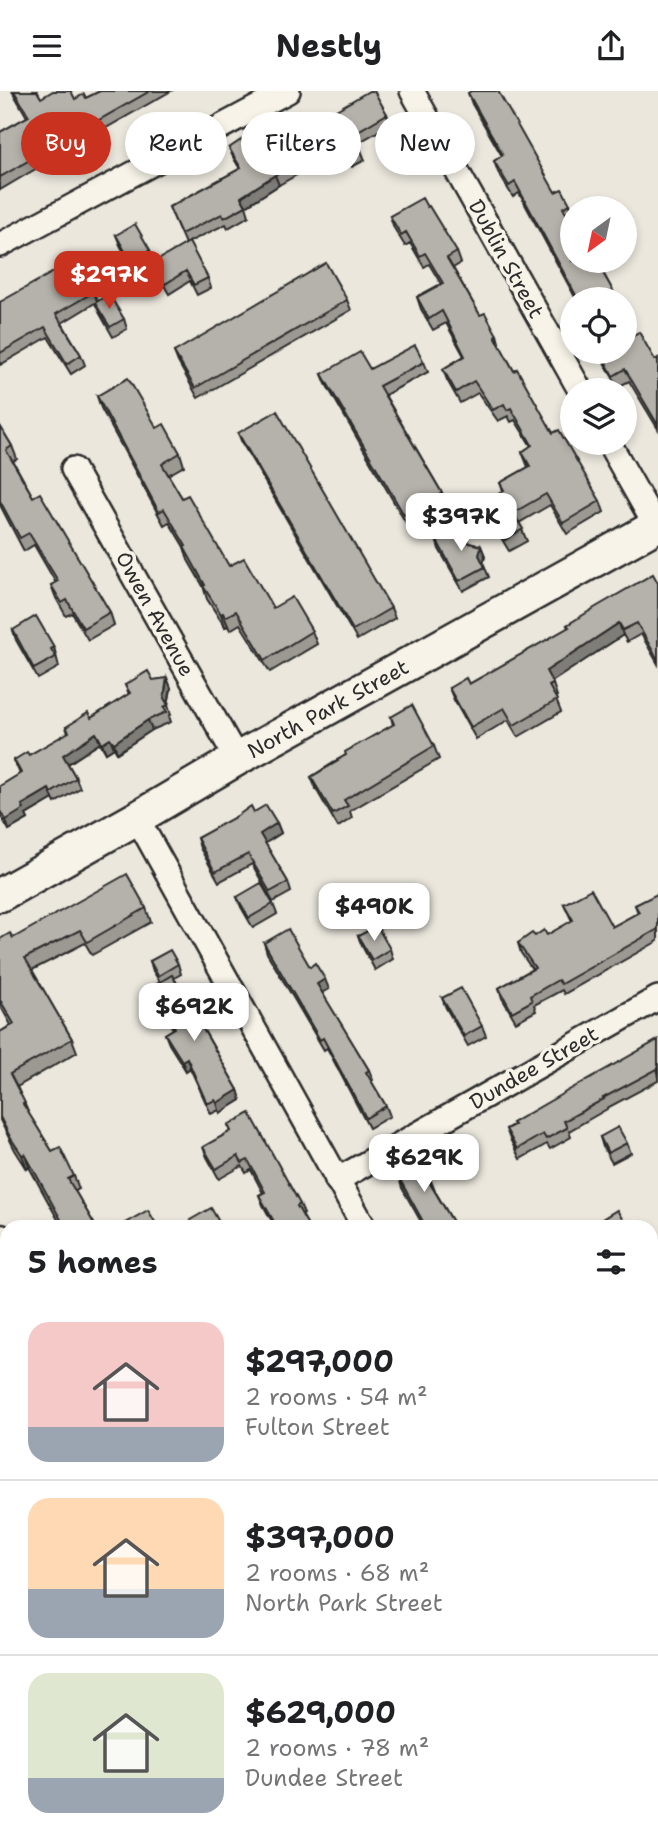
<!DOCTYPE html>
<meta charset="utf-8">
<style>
body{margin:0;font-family:"Shantell Sans",sans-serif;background:#f6f6f6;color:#202124;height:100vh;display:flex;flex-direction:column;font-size:26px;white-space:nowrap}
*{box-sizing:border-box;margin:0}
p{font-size:23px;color:#757577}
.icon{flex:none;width:38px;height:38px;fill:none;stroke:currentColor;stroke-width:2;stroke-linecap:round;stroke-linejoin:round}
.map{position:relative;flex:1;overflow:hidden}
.drawer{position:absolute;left:0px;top:1129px;width:658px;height:625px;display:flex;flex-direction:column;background:#fff;border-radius:21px 21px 0 0;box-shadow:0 4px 10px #0003}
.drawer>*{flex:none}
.banner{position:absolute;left:21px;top:21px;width:616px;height:63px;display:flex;gap:14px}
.needle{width:46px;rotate:213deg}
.fabs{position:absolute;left:560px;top:105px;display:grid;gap:14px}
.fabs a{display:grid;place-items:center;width:77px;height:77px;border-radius:50%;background:#fff;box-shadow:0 4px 10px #0003;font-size:35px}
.price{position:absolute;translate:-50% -60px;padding:0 16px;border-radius:14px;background:#fff;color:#222;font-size:23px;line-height:46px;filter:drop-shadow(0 2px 4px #0008)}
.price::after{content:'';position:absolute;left:50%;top:42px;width:21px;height:16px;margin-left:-10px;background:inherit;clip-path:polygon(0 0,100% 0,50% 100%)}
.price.selected{background:#c8321e;color:#fff}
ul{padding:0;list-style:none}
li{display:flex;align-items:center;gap:21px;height:175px;padding:0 28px}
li+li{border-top:2px solid #e0e0e0}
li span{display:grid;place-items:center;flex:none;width:196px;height:140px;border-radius:21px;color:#555}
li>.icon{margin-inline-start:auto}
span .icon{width:84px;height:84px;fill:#fffc;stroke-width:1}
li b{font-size:30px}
h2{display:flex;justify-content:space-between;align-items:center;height:84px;padding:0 28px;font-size:30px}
.pill{padding:0 24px;border-radius:32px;background:#fff;box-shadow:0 4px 10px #0003;font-size:24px;line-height:63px}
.pill.selected{background:#c8321e;color:#fff}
header{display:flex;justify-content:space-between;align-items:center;height:91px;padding:0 28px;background:#fff;font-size:32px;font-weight:700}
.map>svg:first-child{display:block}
</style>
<header><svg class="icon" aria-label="menu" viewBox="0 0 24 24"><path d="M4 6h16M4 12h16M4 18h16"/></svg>Nestly<svg class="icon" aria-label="share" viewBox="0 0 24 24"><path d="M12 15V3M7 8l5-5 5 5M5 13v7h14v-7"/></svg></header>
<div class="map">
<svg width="658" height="1753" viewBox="0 0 658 1753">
<rect width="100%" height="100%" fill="#ebe7dd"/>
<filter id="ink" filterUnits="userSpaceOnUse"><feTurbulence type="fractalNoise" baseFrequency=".0143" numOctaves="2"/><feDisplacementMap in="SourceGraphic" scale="14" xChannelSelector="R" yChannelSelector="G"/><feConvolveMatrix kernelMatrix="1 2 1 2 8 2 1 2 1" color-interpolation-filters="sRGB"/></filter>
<g filter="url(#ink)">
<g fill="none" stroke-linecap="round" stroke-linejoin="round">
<g stroke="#2b2b2b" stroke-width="28">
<g id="street">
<path d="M 412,0 L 580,299"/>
<path d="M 0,154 L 288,0"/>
<path d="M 609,352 L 658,439"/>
<path d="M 73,378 L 237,668"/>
<path d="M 137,727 L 364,1136"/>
<path d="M 337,1089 L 658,907"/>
<path d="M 0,1666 L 7,1662"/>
<path d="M 651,1720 L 658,1731"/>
<path d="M 73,1746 L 77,1753"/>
</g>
</g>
<g stroke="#2b2b2b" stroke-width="37">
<g id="secondary">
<path d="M 0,804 L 137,727 L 237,668 L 658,434"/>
<path d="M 0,1150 L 7,1162"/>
<path d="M 651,1300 L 658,1296"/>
<path d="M 354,1746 L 358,1753"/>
</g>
</g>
<use href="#street" stroke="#f7f3e8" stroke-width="23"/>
<use href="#secondary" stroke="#f7f3e8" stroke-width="32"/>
</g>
<g fill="#9c9993" stroke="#2b2b2b" stroke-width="2">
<path d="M 12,0 L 37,0 L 41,7 L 75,8 L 86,7 L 100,0 L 171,0 L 59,64 L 61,69 L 42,80 L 39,76 L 0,99 L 0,41 L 27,26 Z"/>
<path d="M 468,2 L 555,101 L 570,113 L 572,120 L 572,126 L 569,127 L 572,170 L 597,170 L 617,208 L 576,208 L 519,102 L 513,106 L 498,81 L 494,70 L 502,65 L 472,13 Z"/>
<path d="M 387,23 L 391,33 L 358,52 L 365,69 L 352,76 L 349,70 L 341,75 L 334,63 L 279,94 L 246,115 L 249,125 L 228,137 L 226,133 L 185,153 L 169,116 L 240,78 L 233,66 L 229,57 L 262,62 Z"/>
<path d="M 390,125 L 457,161 L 461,172 L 453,177 L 480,224 L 497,244 L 500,255 L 514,280 L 553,342 L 600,410 L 604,421 L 567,443 L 550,414 L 519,432 L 527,450 L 509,460 L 491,430 L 487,419 L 493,416 L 490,408 L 503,400 L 500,392 L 528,376 L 522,361 L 531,355 L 515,329 L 511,331 L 508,325 L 498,330 L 478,302 L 460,312 L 447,289 L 443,278 L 464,265 L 446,232 L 433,239 L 421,218 L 417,206 L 441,193 L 429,173 L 424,176 L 410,152 L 405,155 L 394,137 Z"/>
<path d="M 116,144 L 150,159 L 154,169 L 135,181 L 120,154 Z"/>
<path d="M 153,172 L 208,187 L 211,197 L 197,204 L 190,190 L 169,203 L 157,182 Z"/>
<path d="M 94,201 L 97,210 L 124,228 L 127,238 L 113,246 L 99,221 L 95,212 L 62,232 L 81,264 L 85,274 L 71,283 L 48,246 L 0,274 L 0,211 Z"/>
<path d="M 347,209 L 351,219 L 198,307 L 178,271 L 174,261 Z"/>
<path d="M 601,262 L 655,269 L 658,267 L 658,338 L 629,290 L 618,296 L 605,273 Z"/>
<path d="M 424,271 L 428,281 L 385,304 L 442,402 L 446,412 L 407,434 L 326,293 L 322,283 Z"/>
<path d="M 97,305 L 157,337 L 180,362 L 184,375 L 168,384 L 182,407 L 229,475 L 273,517 L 312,540 L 317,553 L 270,581 L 240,533 L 230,539 L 228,535 L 225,536 L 207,508 L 203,495 L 188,469 L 184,456 L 169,431 L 164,434 L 101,317 Z"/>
<path d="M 0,335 L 12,355 L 17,368 L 13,370 L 33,406 L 110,521 L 114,534 L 88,549 L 72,522 L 66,525 L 56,507 L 51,494 L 56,492 L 34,454 L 24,460 L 0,414 Z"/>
<path d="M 238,342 L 391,517 L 395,527 L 357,549 L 242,352 Z"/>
<path d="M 436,448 L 469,452 L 481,455 L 485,465 L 483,472 L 489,486 L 463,500 L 439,458 Z"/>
<path d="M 658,492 L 658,573 L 641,543 L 627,551 L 623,544 L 552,590 L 557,605 L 555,606 L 561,621 L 518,646 L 508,629 L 476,648 L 454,609 L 449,597 L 469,593 L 568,537 L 567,534 Z"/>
<path d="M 13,539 L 54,556 L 59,576 L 38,588 L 16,549 Z"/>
<path d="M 167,587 L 171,597 L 168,614 L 171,624 L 169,625 L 171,631 L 152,639 L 117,662 L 114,657 L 106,662 L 100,652 L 68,673 L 76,687 L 80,697 L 55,712 L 53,708 L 26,724 L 28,728 L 9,739 L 0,724 L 0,695 L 20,683 L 14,669 L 29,664 L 68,642 L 66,636 L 91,627 L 129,603 L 125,594 Z"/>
<path d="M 391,626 L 434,655 L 439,668 L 350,720 L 352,727 L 338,736 L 316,698 L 311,686 L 393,634 Z"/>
<path d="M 254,721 L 277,732 L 281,742 L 265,752 L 288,791 L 291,801 L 273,811 L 252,773 L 219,791 L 200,757 L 197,747 Z"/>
<path d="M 658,805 L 658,850 L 564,903 L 562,899 L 534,914 L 536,920 L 516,931 L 502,907 L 499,897 L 532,878 L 521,862 L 518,852 L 535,845 L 547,844 L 572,830 L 564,813 L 612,836 L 638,822 L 635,814 Z"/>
<path d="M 237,806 L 273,813 L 277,823 L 253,837 L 241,816 Z"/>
<path d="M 146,817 L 151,831 L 92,864 L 85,852 L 32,879 L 72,948 L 77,961 L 17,996 L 29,1023 L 52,1060 L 74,1085 L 79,1098 L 75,1100 L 96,1136 L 62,1136 L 29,1076 L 27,1078 L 15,1059 L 0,1029 L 0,941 L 11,934 L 0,914 L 0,848 L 13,847 Z"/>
<path d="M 358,845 L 390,858 L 393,868 L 375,879 L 362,855 Z"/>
<path d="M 264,852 L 310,876 L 329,898 L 322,902 L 369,979 L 373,989 L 371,990 L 386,1015 L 390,1025 L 369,1037 L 327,957 L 324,959 L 267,862 Z"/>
<path d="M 150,870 L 178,873 L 181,883 L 174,887 L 238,999 L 241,1009 L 220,1022 L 219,1019 L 211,1023 L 190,977 L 186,980 L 169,953 L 165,943 L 173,938 L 156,905 L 152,896 L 160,891 L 153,880 Z"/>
<path d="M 442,907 L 482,935 L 486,945 L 468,955 L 446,917 Z"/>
<path d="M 658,949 L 658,990 L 607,1017 L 607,1018 L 569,1040 L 571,1046 L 550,1058 L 547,1053 L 520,1068 L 510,1048 L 506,1038 Z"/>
<path d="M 228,1034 L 300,1113 L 304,1123 L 302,1124 L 309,1136 L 275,1136 L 263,1114 L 259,1104 L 263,1102 L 251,1079 L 246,1082 L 242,1075 L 219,1088 L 207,1066 L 203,1056 L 231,1040 Z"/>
<path d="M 600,1046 L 627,1052 L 631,1062 L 612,1072 L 603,1056 Z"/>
<path d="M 397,1075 L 431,1090 L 435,1100 L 456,1136 L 424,1136 L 402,1097 L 399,1087 L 401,1086 Z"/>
<path d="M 651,1177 L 656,1190 L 651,1193 Z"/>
<path d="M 7,1305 L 7,1487 L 0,1491 L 0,1309 Z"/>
<path d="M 658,1311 L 658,1449 L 651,1437 L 651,1315 Z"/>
<path d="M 651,1493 L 658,1505 L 658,1569 L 651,1573 Z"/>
<path d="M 7,1565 L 7,1604 L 0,1608 L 0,1569 Z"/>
</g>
<g fill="#7f7d78" stroke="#2b2b2b" stroke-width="2">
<path d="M 275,84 L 279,94 L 246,115 L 241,106 Z"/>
<path d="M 481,455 L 485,465 L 483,474 L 479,464 Z"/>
<path d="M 223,522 L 228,535 L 225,536 L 221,523 Z"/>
<path d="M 619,532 L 623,544 L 550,592 L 546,580 Z"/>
<path d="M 167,587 L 171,597 L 168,614 L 164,607 Z"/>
<path d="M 148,629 L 152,639 L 117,662 L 114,652 Z"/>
<path d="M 96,642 L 100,652 L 66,674 L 63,664 Z"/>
<path d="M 110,647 L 114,657 L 106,662 L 102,652 Z"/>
<path d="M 49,698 L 53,708 L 26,724 L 28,728 L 9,739 L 6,729 L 22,714 Z"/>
<path d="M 277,732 L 281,742 L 264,753 L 260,743 Z"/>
<path d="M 325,888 L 329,898 L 320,903 L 317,893 Z"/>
<path d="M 187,967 L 190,977 L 186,980 L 182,970 Z"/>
<path d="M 238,999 L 241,1009 L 220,1022 L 217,1012 Z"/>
<path d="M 25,1063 L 29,1076 L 27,1078 L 22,1064 Z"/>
</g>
<g fill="#b5b2ab" stroke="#2b2b2b" stroke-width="2">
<path d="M 14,0 L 37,0 L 41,7 L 53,0 L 71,0 L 75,8 L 84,3 L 86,7 L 100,0 L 150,0 L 55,54 L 57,59 L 38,70 L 35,66 L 0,86 L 0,41 L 29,25 Z"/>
<path d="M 369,0 L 374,0 L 387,23 L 353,43 L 361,59 L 349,66 L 345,60 L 337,65 L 331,53 L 275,84 L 241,106 L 246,115 L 224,127 L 222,123 L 181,143 L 169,116 L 241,77 L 229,57 L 250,43 L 262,62 Z"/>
<path d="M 471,0 L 498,0 L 555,101 L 562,98 L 570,113 L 563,117 L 572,133 L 572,170 L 596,170 L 615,203 L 606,208 L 578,208 L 515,91 L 509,95 L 494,70 L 503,64 L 468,2 Z"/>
<path d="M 422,107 L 427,116 L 429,115 L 457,161 L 447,167 L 480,224 L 485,222 L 497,244 L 495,245 L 514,280 L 517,278 L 553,342 L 559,339 L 600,410 L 563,432 L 546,403 L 513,422 L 523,438 L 505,449 L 487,419 L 494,415 L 490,408 L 504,399 L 500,392 L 530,375 L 522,361 L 532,354 L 511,317 L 507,319 L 504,313 L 493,319 L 474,290 L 456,301 L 443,278 L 465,265 L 442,220 L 429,228 L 417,206 L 443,192 L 425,162 L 420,165 L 406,141 L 401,144 L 390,125 Z"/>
<path d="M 135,133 L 150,159 L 131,171 L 116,144 Z"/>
<path d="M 189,151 L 208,187 L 194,194 L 186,180 L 165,193 L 153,172 Z"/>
<path d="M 75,169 L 94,201 L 56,223 L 81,264 L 67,273 L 45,236 L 0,262 L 0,211 Z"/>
<path d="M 326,172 L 347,209 L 195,297 L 174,261 Z"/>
<path d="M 109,203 L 124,228 L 110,236 L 95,212 Z"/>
<path d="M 639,241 L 655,269 L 658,267 L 658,334 L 625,278 L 613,285 L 601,262 L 625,261 L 625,248 Z"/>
<path d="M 415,254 L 424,271 L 379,295 L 442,402 L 404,424 L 322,283 L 360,261 L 370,278 Z"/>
<path d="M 128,287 L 157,337 L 164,333 L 180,362 L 162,373 L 182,407 L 188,404 L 229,475 L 244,467 L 273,517 L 292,506 L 312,540 L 265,569 L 236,520 L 225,526 L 223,522 L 221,523 L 203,495 L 205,494 L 184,456 L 186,455 L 164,418 L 159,421 L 97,305 Z"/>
<path d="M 277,320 L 391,517 L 353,539 L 238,342 Z"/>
<path d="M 0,335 L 12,355 L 6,359 L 33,406 L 40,402 L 110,521 L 83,537 L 67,509 L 62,512 L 51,494 L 58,490 L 29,442 L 20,447 L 0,410 Z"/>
<path d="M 460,434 L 469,452 L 481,455 L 479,464 L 485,476 L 459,490 L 436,448 Z"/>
<path d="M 653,483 L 658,492 L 658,569 L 637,532 L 623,539 L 619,532 L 546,580 L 553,593 L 549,595 L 557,609 L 514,634 L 504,617 L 471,636 L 449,597 L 466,587 L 469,593 L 569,536 L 567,534 L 596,516 Z"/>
<path d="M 36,525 L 54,556 L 51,558 L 56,566 L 34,578 L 13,539 Z"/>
<path d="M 148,580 L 153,589 L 167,587 L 164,607 L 168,614 L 164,616 L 167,621 L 148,629 L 114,652 L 110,647 L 102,652 L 96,642 L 63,664 L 76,687 L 51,702 L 49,698 L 22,714 L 24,718 L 6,729 L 0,720 L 0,695 L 21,682 L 14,669 L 27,661 L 29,664 L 69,641 L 66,636 L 88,622 L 91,627 L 130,602 L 125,594 Z"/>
<path d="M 412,614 L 434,655 L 344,709 L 348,715 L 333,723 L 311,686 L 338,670 L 337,669 L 346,664 L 345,661 L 394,633 L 391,626 Z"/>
<path d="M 266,714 L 277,732 L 260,743 L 288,791 L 270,801 L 248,763 L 215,781 L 197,747 L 237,725 L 251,715 L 254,721 Z"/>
<path d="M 127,783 L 146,817 L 87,851 L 80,839 L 25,867 L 72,948 L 10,983 L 25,1012 L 23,1013 L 52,1060 L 60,1056 L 74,1085 L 68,1088 L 96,1136 L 65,1136 L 25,1063 L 22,1064 L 10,1046 L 0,1026 L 0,941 L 14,933 L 0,909 L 0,848 L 10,842 L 13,847 Z"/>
<path d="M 261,792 L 273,813 L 249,827 L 237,806 Z"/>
<path d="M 591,798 L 612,836 L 639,821 L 635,814 L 657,803 L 658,805 L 658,838 L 561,893 L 558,889 L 530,905 L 532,910 L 512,921 L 499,897 L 535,877 L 518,852 L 532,842 L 535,845 L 544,839 L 547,844 L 573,829 L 564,813 Z"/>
<path d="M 377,835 L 390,858 L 372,869 L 358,845 Z"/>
<path d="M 288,838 L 310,876 L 315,872 L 325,888 L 317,893 L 369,979 L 366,981 L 386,1015 L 366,1027 L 323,947 L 320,949 L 264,852 Z"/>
<path d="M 170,859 L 178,873 L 158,885 L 150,870 Z"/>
<path d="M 172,884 L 238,999 L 217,1012 L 215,1009 L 207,1013 L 187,967 L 182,970 L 165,943 L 175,937 L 152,896 Z"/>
<path d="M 461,897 L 482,935 L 464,945 L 442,907 Z"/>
<path d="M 658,949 L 658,980 L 657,978 L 603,1007 L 604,1008 L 564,1030 L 567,1037 L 546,1048 L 543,1043 L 517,1058 L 506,1038 L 514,1034 L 512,1032 L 569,999 Z"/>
<path d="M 250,1022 L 300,1113 L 297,1115 L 309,1136 L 277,1136 L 259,1104 L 265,1101 L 248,1069 L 242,1072 L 238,1065 L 216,1078 L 203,1056 L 231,1040 L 228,1034 Z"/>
<path d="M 618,1036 L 627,1052 L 608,1062 L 600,1046 Z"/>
<path d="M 418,1064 L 431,1090 L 429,1091 L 456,1136 L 426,1136 L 399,1087 L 403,1085 L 397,1075 Z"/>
<path d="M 211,1117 L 222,1136 L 194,1136 L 190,1129 Z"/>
<path d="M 148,1119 L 158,1136 L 118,1136 Z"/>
<path d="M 617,1119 L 627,1136 L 589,1136 Z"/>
<path d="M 7,1305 L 7,1459 L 2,1462 L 5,1466 L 0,1469 L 0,1309 Z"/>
<path d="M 658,1311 L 658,1443 L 651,1431 L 651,1315 Z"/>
<path d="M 651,1493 L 658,1505 L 658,1548 L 651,1552 Z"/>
<path d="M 7,1565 L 7,1592 L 0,1596 L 0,1569 Z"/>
<path d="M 7,1744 L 7,1746 L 20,1746 L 23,1753 L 0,1753 L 0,1748 Z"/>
<path d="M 140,1746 L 160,1746 L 164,1753 L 129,1753 Z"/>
<path d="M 269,1746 L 310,1746 L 314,1753 L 273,1753 Z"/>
<path d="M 419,1746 L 451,1746 L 454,1751 L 458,1749 L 461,1753 L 423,1753 Z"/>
<path d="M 589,1746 L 624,1746 L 628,1753 L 593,1753 Z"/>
</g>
</g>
<g text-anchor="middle" stroke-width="7" stroke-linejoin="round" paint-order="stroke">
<g font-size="21" fill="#2b2b2b" stroke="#f7f3e8">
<text transform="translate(506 168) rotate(61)" y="7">Dublin Street</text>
<text transform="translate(155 523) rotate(61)" y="7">Owen Avenue</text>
<text transform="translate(328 618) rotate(-29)" y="7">North Park Street</text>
<text transform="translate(534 977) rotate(-30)" y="7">Dundee Street</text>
</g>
</g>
</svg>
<div class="fabs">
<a><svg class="needle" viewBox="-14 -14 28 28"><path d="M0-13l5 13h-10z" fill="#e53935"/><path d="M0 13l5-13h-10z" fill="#757577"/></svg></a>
<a><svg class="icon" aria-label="locate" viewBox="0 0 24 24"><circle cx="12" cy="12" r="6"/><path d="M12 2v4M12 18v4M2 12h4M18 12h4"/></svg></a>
<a><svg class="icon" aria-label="layers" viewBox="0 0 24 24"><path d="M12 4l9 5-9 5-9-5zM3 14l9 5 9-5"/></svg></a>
</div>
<b class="price selected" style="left:109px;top:220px">$297K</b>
<b class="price" style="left:461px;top:462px">$397K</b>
<b class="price" style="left:374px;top:852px">$490K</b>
<b class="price" style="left:194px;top:952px">$692K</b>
<b class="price" style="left:424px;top:1103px">$629K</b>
<div class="banner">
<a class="pill selected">Buy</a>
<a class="pill">Rent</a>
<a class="pill">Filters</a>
<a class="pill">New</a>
</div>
<section class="drawer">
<h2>5 homes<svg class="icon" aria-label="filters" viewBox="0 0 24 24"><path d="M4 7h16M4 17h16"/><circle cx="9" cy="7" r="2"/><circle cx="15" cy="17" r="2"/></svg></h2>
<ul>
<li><span style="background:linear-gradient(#f6c9c9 75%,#9aa5b1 0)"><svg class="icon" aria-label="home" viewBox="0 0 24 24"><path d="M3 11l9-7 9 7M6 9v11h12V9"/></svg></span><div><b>$297,000</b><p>2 rooms · 54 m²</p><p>Fulton Street</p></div></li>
<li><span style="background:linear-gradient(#ffd9b3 65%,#9aa5b1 0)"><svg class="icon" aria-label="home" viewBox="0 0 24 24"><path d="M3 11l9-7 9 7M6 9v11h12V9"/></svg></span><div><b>$397,000</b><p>2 rooms · 68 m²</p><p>North Park Street</p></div></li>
<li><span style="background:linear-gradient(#dfe7d0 75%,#9aa5b1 0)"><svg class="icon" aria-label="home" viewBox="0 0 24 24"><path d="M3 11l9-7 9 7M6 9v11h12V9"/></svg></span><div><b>$629,000</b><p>2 rooms · 78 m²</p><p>Dundee Street</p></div></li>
</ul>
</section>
</div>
